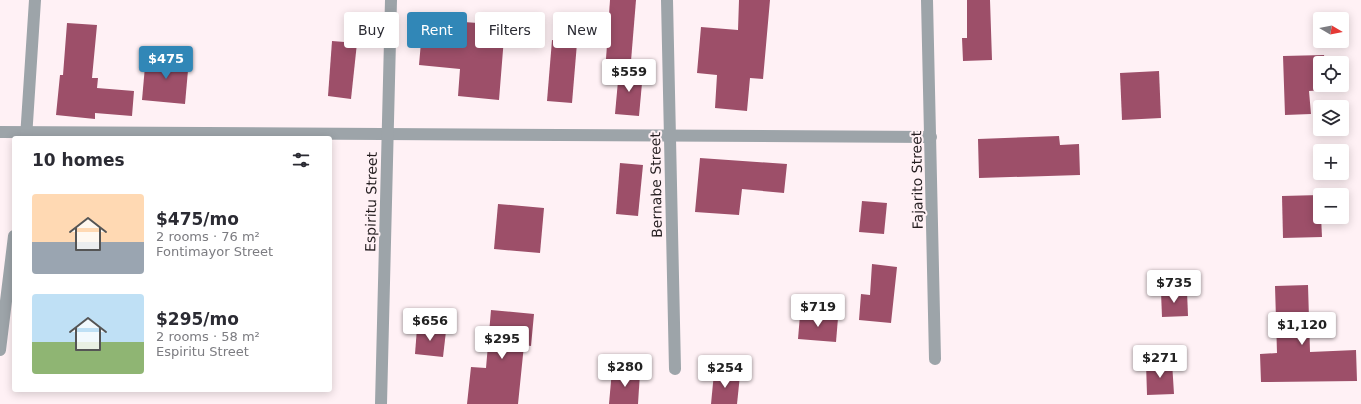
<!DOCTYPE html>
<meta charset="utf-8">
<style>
body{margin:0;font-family:"DejaVu Sans",sans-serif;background:#f7f7f7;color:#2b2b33;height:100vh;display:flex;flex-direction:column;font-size:15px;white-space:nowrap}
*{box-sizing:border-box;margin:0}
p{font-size:13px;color:#7c7c81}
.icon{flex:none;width:22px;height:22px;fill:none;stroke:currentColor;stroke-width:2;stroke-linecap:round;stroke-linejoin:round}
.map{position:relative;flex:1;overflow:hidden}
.drawer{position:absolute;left:12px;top:136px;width:320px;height:256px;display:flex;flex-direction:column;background:#fff;border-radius:4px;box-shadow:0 2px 10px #0003}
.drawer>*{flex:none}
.banner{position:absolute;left:344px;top:12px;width:380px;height:36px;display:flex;gap:8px}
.needle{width:26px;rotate:100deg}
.fabs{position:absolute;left:1313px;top:12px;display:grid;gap:8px}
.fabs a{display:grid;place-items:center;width:36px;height:36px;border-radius:4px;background:#fff;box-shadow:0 2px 10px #0003;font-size:20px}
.price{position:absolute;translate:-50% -34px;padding:0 9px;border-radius:4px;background:#fff;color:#222;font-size:13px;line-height:26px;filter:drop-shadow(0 1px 2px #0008)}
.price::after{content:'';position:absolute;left:50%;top:24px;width:12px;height:9px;margin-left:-6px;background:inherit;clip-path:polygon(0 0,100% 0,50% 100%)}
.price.on{background:#3187b7;color:#fff}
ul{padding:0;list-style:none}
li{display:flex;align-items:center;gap:12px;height:100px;padding:0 20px}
li span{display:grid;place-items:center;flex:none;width:112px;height:80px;border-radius:4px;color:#555}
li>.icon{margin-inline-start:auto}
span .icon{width:48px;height:48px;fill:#fffc;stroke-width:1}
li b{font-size:17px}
h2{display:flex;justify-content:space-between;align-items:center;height:48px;padding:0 20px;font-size:17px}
.pill{padding:0 14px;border-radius:4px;background:#fff;box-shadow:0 2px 10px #0003;font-size:14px;line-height:36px}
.pill.on{background:#3187b7;color:#fff}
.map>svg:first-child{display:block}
</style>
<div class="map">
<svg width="1361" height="404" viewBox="0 0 1361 404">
<rect width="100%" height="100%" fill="#fff1f5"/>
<g fill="#9d4f69">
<path d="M 610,0 L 636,0 L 631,61 L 606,59 Z"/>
<path d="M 739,0 L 770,0 L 763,79 L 750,78 L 747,111 L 715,108 L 717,75 L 697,73 L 701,27 L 738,30 Z"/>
<path d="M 967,0 L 990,0 L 992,60 L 963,61 L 962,38 L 967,38 Z"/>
<path d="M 464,22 L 505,25 L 499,100 L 458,96 L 460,69 L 419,65 L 421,42 L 462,46 Z"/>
<path d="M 67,23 L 97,25 L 92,78 L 98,78 L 97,88 L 134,91 L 132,116 L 95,113 L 95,119 L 56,115 L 60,75 L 63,75 Z"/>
<path d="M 552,40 L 577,43 L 572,103 L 547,101 Z"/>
<path d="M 332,41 L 357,43 L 351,99 L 328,96 Z"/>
<path d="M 146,55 L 189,59 L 185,104 L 142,100 Z"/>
<path d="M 1324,55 L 1325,63 L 1320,63 L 1320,85 L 1325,85 L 1326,90 L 1309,91 L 1311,114 L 1285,115 L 1283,56 Z"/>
<path d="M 619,70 L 643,72 L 639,116 L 615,114 Z"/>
<path d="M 1159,71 L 1161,118 L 1122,120 L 1120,73 Z"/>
<path d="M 1059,136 L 1060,145 L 1079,144 L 1080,175 L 979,178 L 978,139 Z"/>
<path d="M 700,158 L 787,164 L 784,193 L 742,189 L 739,215 L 695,212 Z"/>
<path d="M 620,163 L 643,165 L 638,216 L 616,214 Z"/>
<path d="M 1320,195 L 1322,237 L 1283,238 L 1282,196 Z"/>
<path d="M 862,201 L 887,203 L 884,234 L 859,232 Z"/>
<path d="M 498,204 L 544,208 L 540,253 L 494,249 Z"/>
<path d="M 872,264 L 897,267 L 891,323 L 859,320 L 861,294 L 870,295 Z"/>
<path d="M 1308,285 L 1310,352 L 1356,350 L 1357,381 L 1261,382 L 1260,354 L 1277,353 L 1275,286 Z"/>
<path d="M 1187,291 L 1188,316 L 1162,317 L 1161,292 Z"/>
<path d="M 491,310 L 534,314 L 531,346 L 524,345 L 518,404 L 467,404 L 471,367 L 486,368 Z"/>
<path d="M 800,315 L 838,318 L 836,342 L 798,339 Z"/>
<path d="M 417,328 L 446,331 L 443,357 L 415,354 Z"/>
<path d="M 1172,362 L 1174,394 L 1147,395 L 1146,363 Z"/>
<path d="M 612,370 L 640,373 L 638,404 L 609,404 Z"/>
<path d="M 714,373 L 740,375 L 737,404 L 711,404 Z"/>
</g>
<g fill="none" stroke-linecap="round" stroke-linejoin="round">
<g stroke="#9da4a9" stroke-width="12">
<path d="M 667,0 L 675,369"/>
<path d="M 927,0 L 935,359"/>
<path d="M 0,132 L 931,137"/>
<path d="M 26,138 L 35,0"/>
<path d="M 0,350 L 14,236"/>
<path d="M 381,404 L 391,0"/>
</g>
</g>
<g text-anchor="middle" stroke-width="4" stroke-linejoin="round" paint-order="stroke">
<g font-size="14" fill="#251e20" stroke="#fff1f5">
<text transform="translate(917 180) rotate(-91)" y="5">Fajarito Street</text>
<text transform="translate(656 185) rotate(-91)" y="5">Bernabe Street</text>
<text transform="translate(371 202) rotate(-89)" y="5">Espiritu Street</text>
</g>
</g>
</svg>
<div class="fabs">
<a><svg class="needle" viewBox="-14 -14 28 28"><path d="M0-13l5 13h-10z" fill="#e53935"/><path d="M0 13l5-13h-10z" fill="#7c7c81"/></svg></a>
<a><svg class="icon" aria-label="locate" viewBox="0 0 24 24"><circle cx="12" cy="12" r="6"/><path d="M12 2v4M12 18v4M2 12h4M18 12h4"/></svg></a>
<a><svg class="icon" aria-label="layers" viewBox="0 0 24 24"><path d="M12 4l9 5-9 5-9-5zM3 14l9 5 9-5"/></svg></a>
<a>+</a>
<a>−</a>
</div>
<b class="price on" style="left:166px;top:80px">$475</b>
<b class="price" style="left:629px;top:93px">$559</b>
<b class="price" style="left:1174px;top:304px">$735</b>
<b class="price" style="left:818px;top:328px">$719</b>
<b class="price" style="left:430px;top:342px">$656</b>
<b class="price" style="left:1302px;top:346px">$1,120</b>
<b class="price" style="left:502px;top:360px">$295</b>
<b class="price" style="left:1160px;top:379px">$271</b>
<b class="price" style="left:625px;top:388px">$280</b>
<b class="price" style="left:725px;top:389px">$254</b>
<div class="banner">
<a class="pill">Buy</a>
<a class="pill on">Rent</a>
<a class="pill">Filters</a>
<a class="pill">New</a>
</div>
<section class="drawer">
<h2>10 homes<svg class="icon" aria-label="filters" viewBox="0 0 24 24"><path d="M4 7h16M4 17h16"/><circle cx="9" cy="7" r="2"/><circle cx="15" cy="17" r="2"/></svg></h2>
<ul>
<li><span style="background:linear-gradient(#ffd9b3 60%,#9aa5b1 0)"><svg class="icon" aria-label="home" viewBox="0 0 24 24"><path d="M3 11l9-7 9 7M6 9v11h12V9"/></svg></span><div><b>$475/mo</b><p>2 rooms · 76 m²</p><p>Fontimayor Street</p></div></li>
<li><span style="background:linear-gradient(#bfe0f5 60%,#8fb573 0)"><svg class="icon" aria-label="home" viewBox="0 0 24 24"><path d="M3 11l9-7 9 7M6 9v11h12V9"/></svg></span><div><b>$295/mo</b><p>2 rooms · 58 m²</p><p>Espiritu Street</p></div></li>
</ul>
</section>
</div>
